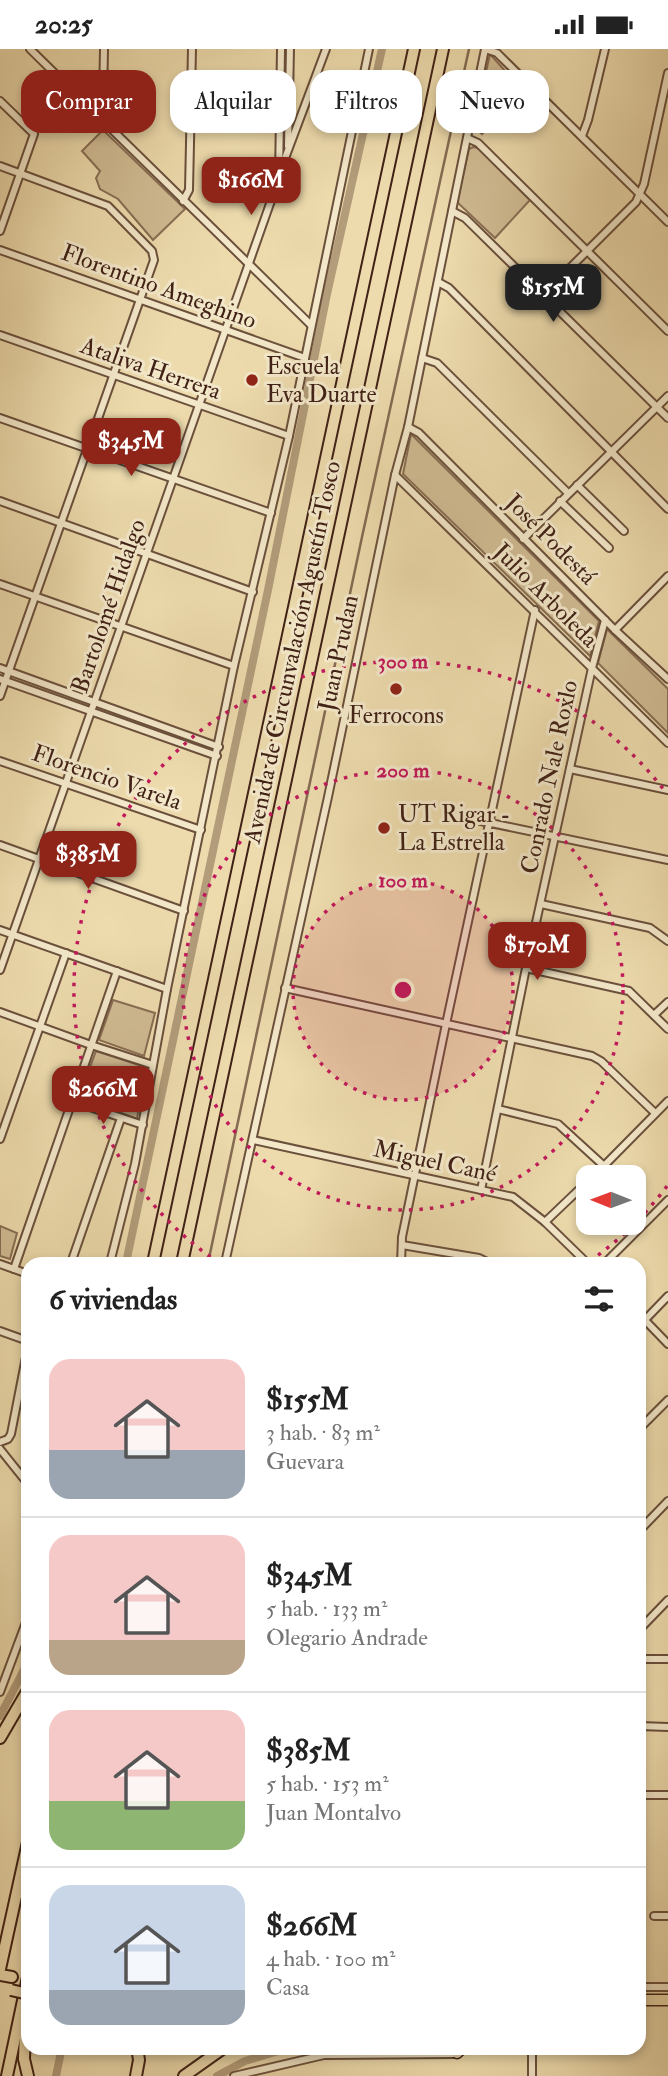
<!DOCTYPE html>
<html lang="es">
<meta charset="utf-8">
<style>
body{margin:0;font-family:"IM FELL Double Pica",serif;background:#f6f6f6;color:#222;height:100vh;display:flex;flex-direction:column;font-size:26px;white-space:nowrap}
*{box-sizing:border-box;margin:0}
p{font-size:23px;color:#767676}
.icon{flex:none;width:38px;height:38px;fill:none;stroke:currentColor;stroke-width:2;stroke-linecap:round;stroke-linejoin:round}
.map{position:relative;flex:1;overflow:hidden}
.side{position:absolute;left:21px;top:1208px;width:625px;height:798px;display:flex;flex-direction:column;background:#fff;border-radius:21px;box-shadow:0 4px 10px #0003}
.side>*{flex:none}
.guide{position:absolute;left:21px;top:21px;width:626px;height:63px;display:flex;gap:14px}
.needle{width:46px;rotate:271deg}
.controls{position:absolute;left:576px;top:1116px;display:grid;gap:14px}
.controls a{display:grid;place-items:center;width:70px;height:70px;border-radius:14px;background:#fff;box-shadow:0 4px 10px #0003;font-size:35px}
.price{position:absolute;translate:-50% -60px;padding:0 16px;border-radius:14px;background:#8f2418;color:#fff;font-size:23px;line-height:46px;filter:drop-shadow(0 2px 4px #0008)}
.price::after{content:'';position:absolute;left:50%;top:42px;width:21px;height:16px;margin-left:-10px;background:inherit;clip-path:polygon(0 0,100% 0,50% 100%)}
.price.current{background:#222;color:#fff}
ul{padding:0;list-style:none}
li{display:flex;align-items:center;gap:21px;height:175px;padding:0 28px}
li+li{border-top:2px solid #e0e0e0}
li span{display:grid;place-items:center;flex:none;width:196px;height:140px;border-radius:21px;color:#555}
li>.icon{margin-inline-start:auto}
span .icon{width:84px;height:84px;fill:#fffc;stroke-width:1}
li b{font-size:30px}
h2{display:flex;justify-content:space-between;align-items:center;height:84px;padding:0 28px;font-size:30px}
.pill{padding:0 24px;border-radius:21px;background:#fff;box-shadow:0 4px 10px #0003;font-size:24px;line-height:63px}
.pill.current{background:#8f2418;color:#fff}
.status{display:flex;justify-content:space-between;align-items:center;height:49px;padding:0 35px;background:#fff;direction:ltr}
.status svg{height:19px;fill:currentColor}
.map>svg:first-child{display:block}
</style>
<div class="status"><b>20:25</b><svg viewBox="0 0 49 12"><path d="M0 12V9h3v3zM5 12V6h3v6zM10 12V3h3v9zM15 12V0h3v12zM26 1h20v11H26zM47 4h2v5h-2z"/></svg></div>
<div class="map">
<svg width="668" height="2027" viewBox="0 0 668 2027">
<rect width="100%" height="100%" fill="#eddbad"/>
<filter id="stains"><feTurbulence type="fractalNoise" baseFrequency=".00286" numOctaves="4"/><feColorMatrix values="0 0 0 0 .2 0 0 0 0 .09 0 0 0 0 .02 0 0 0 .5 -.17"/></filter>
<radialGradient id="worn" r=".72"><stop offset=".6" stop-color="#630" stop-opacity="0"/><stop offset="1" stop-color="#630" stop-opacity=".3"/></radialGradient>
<g fill="#d0bb93" stroke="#886e54" stroke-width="2">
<path d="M 490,5 L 523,42 L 482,85 L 474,78 Z"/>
<path d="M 103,81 L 185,160 L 153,191 L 118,150 L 100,140 L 96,129 L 100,122 L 82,102 Z"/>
<path d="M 473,98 L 478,99 L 530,151 L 495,189 L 457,153 L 469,100 Z"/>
<path d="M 411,385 L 599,572 L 590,607 L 403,425 Z"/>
<path d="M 607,580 L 668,640 L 668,684 L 598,614 Z"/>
<path d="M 113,951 L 155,964 L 144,1007 L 99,991 Z"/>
<path d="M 96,1002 L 145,1018 L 137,1070 L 79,1048 Z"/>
<path d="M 0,1177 L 17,1184 L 10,1210 L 0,1207 Z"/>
</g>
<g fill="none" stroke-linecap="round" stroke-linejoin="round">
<path stroke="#846b52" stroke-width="2.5" d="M 208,1214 L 362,488 L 469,0"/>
<g stroke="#b29c7a" stroke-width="8">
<path d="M 126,1214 L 268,541 L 327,245 L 382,0"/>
<path d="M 0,1667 L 28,1613"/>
<path d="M 56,2027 L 62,1998"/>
<path d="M 217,2027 L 245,2012 L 292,1998"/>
</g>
<g stroke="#6b503c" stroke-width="10">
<g id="minor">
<path d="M 30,0 L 311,276"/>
<path d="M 485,0 L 497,4 L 668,173"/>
<path d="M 0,52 L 34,85 L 0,182"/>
<path d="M 96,65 L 103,52 L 104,0"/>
<path d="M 582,87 L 588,71 L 605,0"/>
<path d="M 467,89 L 478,94 L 668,282"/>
<path d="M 288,97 L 290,0"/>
<path d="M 0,117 L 108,157 L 152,202 L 154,211 L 0,647"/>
<path d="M 281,120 L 326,0"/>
<path d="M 183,152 L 189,141 L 192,0"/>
<path d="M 452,162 L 465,169 L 668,369"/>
<path d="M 0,201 L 305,309"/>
<path d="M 438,233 L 449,239 L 668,460"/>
<path d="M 543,246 L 636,153 L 644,135 L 668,24"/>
<path d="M 0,286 L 289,387"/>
<path d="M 422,309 L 437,314 L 568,444"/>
<path d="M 0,369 L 271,464"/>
<path d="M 408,378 L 419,384 L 615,581 L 668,630"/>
<path d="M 395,426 L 668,694"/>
<path d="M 577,436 L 624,482"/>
<path d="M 0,452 L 253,543"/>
<path d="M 560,452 L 609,499"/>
<path d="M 523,490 L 668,347"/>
<path d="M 0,535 L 234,617"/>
<path d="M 615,581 L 668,527"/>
<path d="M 0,619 L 219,698"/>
<path d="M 0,630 L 217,707"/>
<path d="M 0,712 L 201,781"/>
<path d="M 570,720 L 668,741"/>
<path d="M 457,767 L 668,811"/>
<path d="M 0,796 L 184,862"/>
<path d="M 541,855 L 650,879 L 668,892"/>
<path d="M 0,881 L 167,940"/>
<path d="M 526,919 L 629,942 L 668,980"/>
<path d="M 0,921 L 279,129 L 281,0"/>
<path d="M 285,939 L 592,1007 L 601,1012 L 655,1064"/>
<path d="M 0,963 L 91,996 L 153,1016"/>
<path d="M 654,966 L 668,953"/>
<path d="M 72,1052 L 143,1076"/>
<path d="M 498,1060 L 558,1075 L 604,1117"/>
<path d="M 0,1090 L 66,904"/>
<path d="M 253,1091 L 513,1148 L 545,1173 L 587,1214"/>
<path d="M 592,1129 L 668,1052"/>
<path d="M 481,1141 L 526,919 L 592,619 L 605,571"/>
<path d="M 545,1173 L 588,1132"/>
<path d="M 402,1196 L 479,1209 L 489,1214"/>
<path d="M 71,1214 L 121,1069"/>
<path d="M 110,1214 L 135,1115 L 167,940 L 234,617 L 289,387 L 369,0"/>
<path d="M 225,1214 L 328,748 L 395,426 L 408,378 L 485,0"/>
<path d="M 401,1214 L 402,1188 L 446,975 L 535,561"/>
<path d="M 605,1214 L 668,1151"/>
<path d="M 0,1215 L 28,1225"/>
<path d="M 14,1220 L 117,922"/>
<path d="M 639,1265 L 668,1295"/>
<path d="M 639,1277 L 668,1247"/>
<path d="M 0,1282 L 28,1292"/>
<path d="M 639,1380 L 668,1351"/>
<path d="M 0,1393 L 8,1390 L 11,1385 L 28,1298"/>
<path d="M 0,1400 L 28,1435"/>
<path d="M 639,1482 L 668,1452"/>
<path d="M 639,1581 L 668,1551"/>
<path d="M 639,1610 L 668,1610"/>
<path d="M 0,1643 L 28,1568"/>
<path d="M 639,1677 L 668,1678"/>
<path d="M 639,1746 L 668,1746"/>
<path d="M 654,1867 L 668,1867"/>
<path d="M 639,1938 L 668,1938"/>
<path d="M 234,2027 L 324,2006 L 453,2005 L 471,1998"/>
<path d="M 532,2027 L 532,1998"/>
</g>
</g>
<g stroke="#402116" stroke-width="13">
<g id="primary">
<path d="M 639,1951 L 668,1951"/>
<path d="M 457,2004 L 463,1998"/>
</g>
</g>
<g stroke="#402116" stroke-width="14">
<g id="motorway">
<path d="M 153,1214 L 414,0"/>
<path d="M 182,1214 L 443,0"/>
<path d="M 0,1689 L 28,1641"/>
<path d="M 0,1920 L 28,1793"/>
<path d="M 0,1926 L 12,1928"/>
<path d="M 26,1957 L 24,2010 L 28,2027"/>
<path d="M 7,2027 L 28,1928"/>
<path d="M 136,2027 L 139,2011 L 137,1998"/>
<path d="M 184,2027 L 225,1998"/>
</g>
</g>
<use href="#minor" stroke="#f3e8ca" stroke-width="6"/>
<use href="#primary" stroke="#eddbad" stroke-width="10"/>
<use href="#motorway" stroke="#eddbad" stroke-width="10"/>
<g stroke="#402116" stroke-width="14" stroke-linecap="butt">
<path id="motorway-bridge" d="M 11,1941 L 28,1945"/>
</g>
<use href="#motorway-bridge" stroke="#eddbad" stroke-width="10"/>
</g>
<circle cx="403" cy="941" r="110" fill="#c2185b" fill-opacity=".12"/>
<g fill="none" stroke="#c2185b" stroke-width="3.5" stroke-dasharray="3.5 7">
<circle cx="403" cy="941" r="110"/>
<circle cx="403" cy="941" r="220"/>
<path d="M667 1137A329 329 0 0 1 587 1214M219 1214A329 329 0 1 1 667 745"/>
</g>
<g fill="#8f2418" stroke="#f3e8ca" stroke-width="2.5">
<circle cx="252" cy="331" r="7"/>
<circle cx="396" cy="640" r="7"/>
<circle cx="384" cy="779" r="7"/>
</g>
<g text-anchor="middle" stroke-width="6" stroke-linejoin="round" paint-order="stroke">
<g font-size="24" fill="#402116" stroke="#f3e8ca">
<text transform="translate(159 237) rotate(20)" y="8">Florentino Ameghino</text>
<text transform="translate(151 319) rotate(19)" y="8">Ataliva Herrera</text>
<text transform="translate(551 490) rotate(45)" y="8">José Podestá</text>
<text transform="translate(546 546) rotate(45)" y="8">Julio Arboleda</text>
<text transform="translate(108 557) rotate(-71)" y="8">Bartolomé Hidalgo</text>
<text transform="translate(292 603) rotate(-78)" y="8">Avenida de Circunvalación Agustín Tosco</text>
<text transform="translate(338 604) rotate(-78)" y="8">Juan Prudan</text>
<text transform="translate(107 728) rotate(19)" y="8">Florencio Varela</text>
<text transform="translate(549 728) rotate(-78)" y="8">Conrado Nale Roxlo</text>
<text transform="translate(435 1112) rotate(12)" y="8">Miguel Cané</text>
</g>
<g font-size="24" fill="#402116" stroke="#f3e8ca" text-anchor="start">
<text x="266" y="325">Escuela<tspan x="266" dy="28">Eva Duarte</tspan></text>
<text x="396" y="674" text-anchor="middle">Ferrocons</text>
<text x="398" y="773">UT Rigar -<tspan x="398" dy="28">La Estrella</tspan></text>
</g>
</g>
<circle cx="403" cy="941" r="10" fill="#c2185b" stroke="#f3e8ca" stroke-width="3.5"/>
<g font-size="21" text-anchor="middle" font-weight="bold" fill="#c2185b" stroke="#f3e8ca" stroke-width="6" stroke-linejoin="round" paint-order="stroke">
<text x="403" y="619">300 m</text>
<text x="403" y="728">200 m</text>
<text x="403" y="838">100 m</text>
</g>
<rect width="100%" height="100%" filter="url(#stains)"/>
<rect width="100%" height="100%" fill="url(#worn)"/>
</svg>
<div class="controls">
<a><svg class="needle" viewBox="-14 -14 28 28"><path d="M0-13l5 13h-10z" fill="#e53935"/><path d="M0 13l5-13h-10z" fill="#767676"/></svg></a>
</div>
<b class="price" style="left:251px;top:168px">$166M</b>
<b class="price current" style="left:553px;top:275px">$155M</b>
<b class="price" style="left:131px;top:429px">$345M</b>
<b class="price" style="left:88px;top:842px">$385M</b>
<b class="price" style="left:537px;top:933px">$170M</b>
<b class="price" style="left:103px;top:1077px">$266M</b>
<div class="guide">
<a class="pill current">Comprar</a>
<a class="pill">Alquilar</a>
<a class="pill">Filtros</a>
<a class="pill">Nuevo</a>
</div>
<section class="side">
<h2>6 viviendas<svg class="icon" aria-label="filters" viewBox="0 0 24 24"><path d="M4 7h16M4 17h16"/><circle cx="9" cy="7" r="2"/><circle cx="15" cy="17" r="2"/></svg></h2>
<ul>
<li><span style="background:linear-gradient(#f6c9c9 65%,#9aa5b1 0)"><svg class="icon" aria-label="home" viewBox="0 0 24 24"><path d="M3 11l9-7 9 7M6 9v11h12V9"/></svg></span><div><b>$155M</b><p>3 hab. · 83 m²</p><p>Guevara</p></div></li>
<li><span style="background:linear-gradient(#f6c9c9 75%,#b9a48a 0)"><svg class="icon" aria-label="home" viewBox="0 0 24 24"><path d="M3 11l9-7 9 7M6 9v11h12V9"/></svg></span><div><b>$345M</b><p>5 hab. · 133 m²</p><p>Olegario Andrade</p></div></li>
<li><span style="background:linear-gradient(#f6c9c9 65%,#8fb573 0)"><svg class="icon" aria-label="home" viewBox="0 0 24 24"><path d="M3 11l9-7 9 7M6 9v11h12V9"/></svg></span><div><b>$385M</b><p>5 hab. · 153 m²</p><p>Juan Montalvo</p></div></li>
<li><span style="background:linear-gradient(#c9d6e8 75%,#9aa5b1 0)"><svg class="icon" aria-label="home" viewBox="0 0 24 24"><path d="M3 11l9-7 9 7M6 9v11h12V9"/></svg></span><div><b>$266M</b><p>4 hab. · 100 m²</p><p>Casa</p></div></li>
</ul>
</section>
</div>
